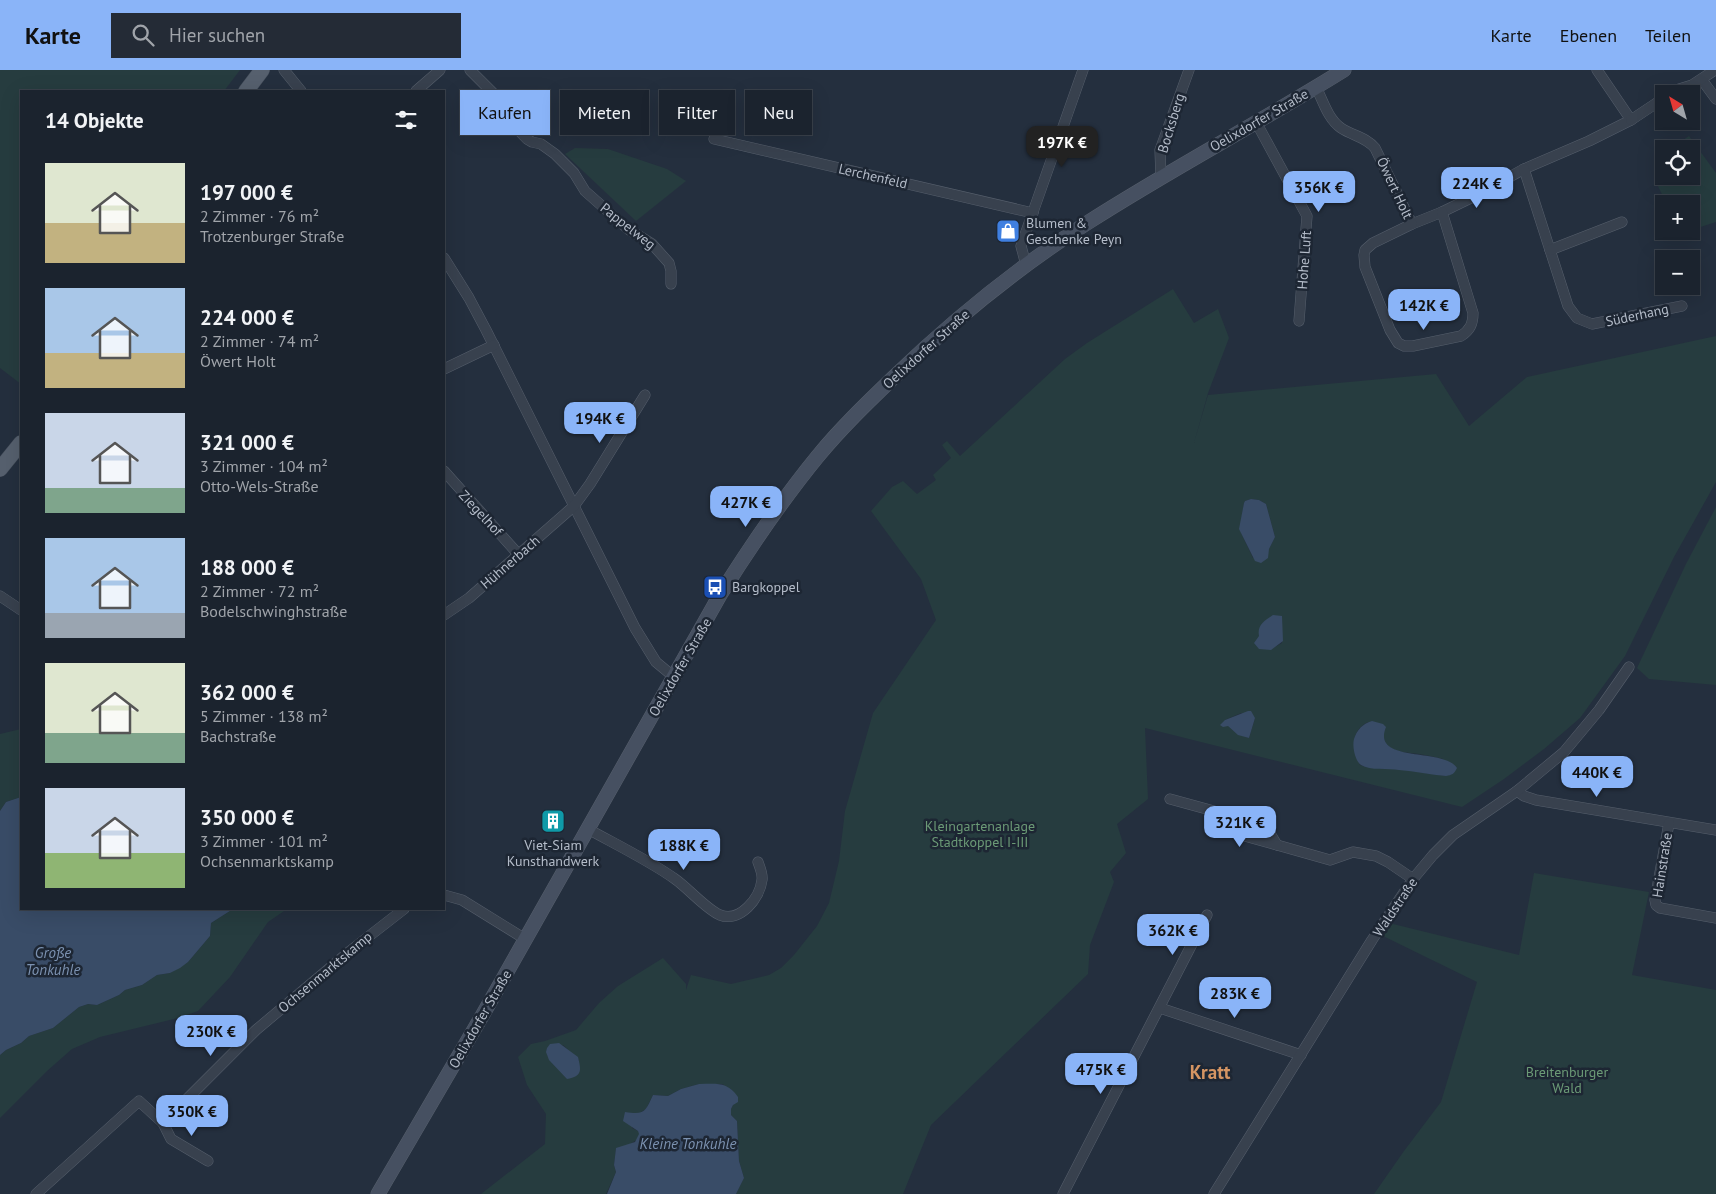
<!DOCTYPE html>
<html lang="de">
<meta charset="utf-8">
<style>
body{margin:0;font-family:"PT Sans",sans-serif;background:#242b36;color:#f1f3f6;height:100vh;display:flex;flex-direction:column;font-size:19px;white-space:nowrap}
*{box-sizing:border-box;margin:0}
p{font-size:16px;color:#a0a4aa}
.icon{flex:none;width:28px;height:28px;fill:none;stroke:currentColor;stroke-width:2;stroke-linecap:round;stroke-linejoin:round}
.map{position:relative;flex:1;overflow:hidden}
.sheet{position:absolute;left:20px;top:20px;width:425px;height:820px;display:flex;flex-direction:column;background:#1b232e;border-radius:0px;box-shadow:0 5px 20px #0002,0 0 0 1px #39404a}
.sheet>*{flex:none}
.guide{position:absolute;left:460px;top:20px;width:475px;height:45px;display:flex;gap:10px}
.needle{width:32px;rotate:323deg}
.buttons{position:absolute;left:1655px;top:15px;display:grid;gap:10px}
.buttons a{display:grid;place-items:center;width:45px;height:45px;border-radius:0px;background:#1b232e;box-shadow:0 5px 20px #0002,0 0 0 1px #39404a;font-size:25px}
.price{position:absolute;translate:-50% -42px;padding:0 11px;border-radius:10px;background:#8ab4f8;color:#111;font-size:16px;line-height:32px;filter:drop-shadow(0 1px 2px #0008)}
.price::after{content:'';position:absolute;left:50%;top:30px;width:15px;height:11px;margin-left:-8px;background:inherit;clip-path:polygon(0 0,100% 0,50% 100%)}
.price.active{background:#222;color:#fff}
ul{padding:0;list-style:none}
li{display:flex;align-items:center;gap:15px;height:125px;padding:0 25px}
li span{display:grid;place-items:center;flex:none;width:140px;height:100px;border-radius:0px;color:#555}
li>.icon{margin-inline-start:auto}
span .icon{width:60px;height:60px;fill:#fffc;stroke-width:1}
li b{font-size:21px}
h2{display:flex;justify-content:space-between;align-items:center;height:60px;padding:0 25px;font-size:21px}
.chip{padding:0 18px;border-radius:0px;background:#1b232e;box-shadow:0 5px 20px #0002,0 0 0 1px #39404a;font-size:18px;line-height:45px}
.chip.active{background:#8ab4f8;color:#111}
header{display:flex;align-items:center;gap:30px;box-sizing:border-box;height:70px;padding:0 25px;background:#8ab4f8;color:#111}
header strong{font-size:24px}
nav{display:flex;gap:28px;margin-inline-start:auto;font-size:18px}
.search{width:350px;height:45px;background:#242b36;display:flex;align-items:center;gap:12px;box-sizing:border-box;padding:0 18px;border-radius:0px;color:#a0a4aa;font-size:19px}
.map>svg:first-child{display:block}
</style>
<header>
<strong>Karte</strong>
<div class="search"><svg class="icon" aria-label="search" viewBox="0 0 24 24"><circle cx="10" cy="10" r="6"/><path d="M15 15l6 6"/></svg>Hier suchen</div>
<nav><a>Karte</a><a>Ebenen</a><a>Teilen</a></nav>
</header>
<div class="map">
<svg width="1716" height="1124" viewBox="0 0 1716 1124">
<rect width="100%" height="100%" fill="#242f3e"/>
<g fill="#263c3f" fill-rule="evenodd">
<path d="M 0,0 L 240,0 L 224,21 L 21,21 L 21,314 L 0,298 Z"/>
<path d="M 1689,66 L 1716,103 L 1716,152 L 1691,160 L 1691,134 L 1667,134 C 1659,117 1644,97 1664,83 L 1664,106 L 1691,106 L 1691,79 L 1670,79 Z"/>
<path d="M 575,78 L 608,79 L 667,99 L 686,111 L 636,151 L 565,84 Z"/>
<path d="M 1173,219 L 1194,253 L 1218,239 L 1229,268 L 1208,323 L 1194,373 L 1208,325 L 1436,304 L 1469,356 L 1527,307 L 1716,266 L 1716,412 L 1674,487 L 1625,586 L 1580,648 L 1544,679 L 1504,709 L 1462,737 L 1145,658 L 1148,729 L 1117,754 L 1126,783 L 1110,802 L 1114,812 L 1090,875 L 1088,904 L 931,1055 L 903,1124 L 736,1124 L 744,1108 L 739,1091 L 737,1051 L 731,1045 L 731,1039 L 733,1035 L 723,1014 L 699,1014 L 681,1019 L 668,1026 L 653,1025 L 646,1039 L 638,1044 L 632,1058 L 638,1061 L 640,1064 L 638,1069 L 627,1076 L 616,1079 L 614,1095 L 616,1102 L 606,1124 L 481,1124 L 545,1074 L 546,1044 L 527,1015 L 518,987 L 531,974 L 545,971 L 576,960 L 599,933 L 618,916 L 663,888 L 686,914 L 686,920 L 691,905 L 731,914 L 769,905 L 781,898 L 794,885 L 817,856 L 829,833 L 839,791 L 845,741 L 873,643 L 936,550 L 921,509 L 871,441 L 892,417 L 903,411 L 917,424 L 936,410 L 933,405 L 951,388 L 942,375 L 947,371 L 960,386 L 1065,289 L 1087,273 ZM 1251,429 L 1259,430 L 1266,434 L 1275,467 L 1267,483 L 1253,488 L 1241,463 L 1241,452 L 1244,433 L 1245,431 ZM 1282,557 L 1282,573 L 1271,579 L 1259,579 L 1259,566 ZM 1241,643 L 1255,648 L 1249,668 C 1239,665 1229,660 1225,650 ZM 1368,652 L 1385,657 C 1378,682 1402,682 1419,684 C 1427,685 1435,687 1443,689 L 1446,706 L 1398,699 L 1366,697 L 1360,695 C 1353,679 1349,662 1368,652 ZM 563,975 L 579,990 L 579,993 L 554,995 L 547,985 Z"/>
<path d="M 1716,437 L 1716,615 L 1649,609 L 1637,598 L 1686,494 Z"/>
<path d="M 21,659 L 21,727 L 6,732 L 0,741 L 0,664 Z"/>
<path d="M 1534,803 L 1649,822 L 1632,905 L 1716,920 L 1716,1124 L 1374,1124 L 1404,1081 L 1441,1032 L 1477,912 L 1381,865 L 1389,853 L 1519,885 Z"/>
<path d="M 233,839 L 287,839 L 268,852 L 230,907 L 198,941 L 178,948 L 100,967 L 72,979 L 47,1001 L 0,1048 L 0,985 L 6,980 L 21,973 L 29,966 L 53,958 L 79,937 L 88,934 L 97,935 L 119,925 L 125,920 L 142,915 L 157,905 L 170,903 L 188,892 L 210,866 L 211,853 Z"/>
</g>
<g fill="#394c67">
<path d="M 1251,429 L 1259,430 L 1266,434 L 1275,467 L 1269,479 L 1268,488 L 1261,493 L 1255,491 L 1239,459 L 1244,433 L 1245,431 Z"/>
<path d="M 1273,545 L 1282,546 L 1283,571 L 1271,580 L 1259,579 L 1254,573 L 1259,566 C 1257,555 1264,551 1273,545 Z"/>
<path d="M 1248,641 L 1251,641 L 1255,648 L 1249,668 L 1238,665 L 1228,656 L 1223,657 L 1220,655 L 1225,650 Z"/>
<path d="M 1372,651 L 1383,654 L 1386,657 C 1371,694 1444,677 1457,698 C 1454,704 1452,705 1446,706 C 1430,705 1415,701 1399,700 C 1389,698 1370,701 1361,695 C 1355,691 1352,676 1354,669 C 1357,660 1362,654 1372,651 Z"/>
<path d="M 21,727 L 21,839 L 233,839 L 211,853 L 210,866 L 188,892 L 180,898 L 170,903 L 157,905 L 142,915 L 125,920 L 119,925 L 97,935 L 88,934 L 79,937 L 53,958 L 29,966 L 21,973 L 6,980 L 0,985 L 0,741 L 6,732 Z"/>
<path d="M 559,973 L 578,987 C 581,1000 583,1006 567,1009 L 549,990 L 546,982 L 547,978 L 550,974 Z"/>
<path d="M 699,1014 C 716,1014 727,1011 738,1027 L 738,1032 L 733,1035 L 731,1039 L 731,1045 L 737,1051 L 739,1091 L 744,1108 L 736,1124 L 607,1124 L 616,1102 L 614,1095 L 616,1078 L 635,1072 L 639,1064 L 638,1061 L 623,1051 L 625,1042 C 645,1045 645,1042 653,1025 L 668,1026 L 681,1019 Z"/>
</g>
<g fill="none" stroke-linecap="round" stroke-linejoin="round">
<g stroke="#565f6c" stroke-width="11">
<g id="street">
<path d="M 284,0 L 301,21"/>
<path d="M 470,0 L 493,23 L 498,39 L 527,69 L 532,72 L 541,74 L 555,84 L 574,103 L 585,121 L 628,159 L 652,174 L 669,193 L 671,201 L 671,214"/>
<path d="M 1702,10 L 1716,29"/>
<path d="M 1316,17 C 1323,31 1328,49 1341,58 C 1353,66 1366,67 1375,78 L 1412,154 L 1442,142 L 1477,125 L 1524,99 L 1589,71 L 1631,50 L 1597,0"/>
<path d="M 416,21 L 440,0"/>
<path d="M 1670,24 L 1676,20 L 1692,15 L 1715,0"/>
<path d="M 1631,50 L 1664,28"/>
<path d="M 1256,52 L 1307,146 L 1299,251"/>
<path d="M 714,69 L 1033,143"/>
<path d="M 1524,99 L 1568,236 L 1577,248 L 1592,254 L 1682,236"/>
<path d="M 1161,107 L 1160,80 L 1189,0"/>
<path d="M 1412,154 L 1373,173 L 1365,180 L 1364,185 L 1365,197 L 1390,260 L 1398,273 L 1404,276 L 1413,276 L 1461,266 C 1470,260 1473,254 1473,243 L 1442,142"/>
<path d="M 1550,180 L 1622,152"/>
<path d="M 444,188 L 469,228 L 486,260 L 635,558 L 656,592 L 674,607"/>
<path d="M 1026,195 L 1021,176 L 1083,0"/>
<path d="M 444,299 L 494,275"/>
<path d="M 444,401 L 519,485"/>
<path d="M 0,526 L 21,540"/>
<path d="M 444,545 L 469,528 L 574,436 L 590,414 L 645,325"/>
<path d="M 1517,721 L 1524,726 L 1536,730 L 1716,760"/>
<path d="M 1170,729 L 1265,755 L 1277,775 L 1330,790 L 1353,782 L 1376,786 L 1388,792 L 1413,809"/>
<path d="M 1231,746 L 1241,765 L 1277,775"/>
<path d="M 1669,753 L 1655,830 L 1656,835 L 1660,838 L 1716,848"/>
<path d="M 588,759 C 615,774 650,791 675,809 C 688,818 707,840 720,845 C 740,853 760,828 762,810 C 763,804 760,798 758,792"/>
<path d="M 444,825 L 462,830 L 525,869"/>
<path d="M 1160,938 L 1301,985"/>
<path d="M 163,1053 L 171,1069 L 208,1091"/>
<path d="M 36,1124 L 139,1031 L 163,1053 L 256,960 L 350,881 L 404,839"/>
<path d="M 1063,1124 L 1207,845"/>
<path d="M 1214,1124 L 1372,870 L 1413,809 L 1433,785 L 1453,765 L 1517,721 L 1564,682 L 1599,640 L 1629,597"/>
</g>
</g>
<g stroke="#565f6c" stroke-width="15">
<path id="secondary" d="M 378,1124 L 482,946 L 720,525 C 750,477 782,430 818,386 C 841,358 867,333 893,308 C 952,251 1017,198 1087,153 C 1171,99 1259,53 1344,0"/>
</g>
<g stroke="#414a57" stroke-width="16">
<g id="primary">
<path d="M 246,21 L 262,0"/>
<path d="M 0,399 L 21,373"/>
</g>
</g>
<use href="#street" stroke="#38414e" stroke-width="10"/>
<use href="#secondary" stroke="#465061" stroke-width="14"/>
<use href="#primary" stroke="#56606e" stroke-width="15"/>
</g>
<defs>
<g id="shop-square" transform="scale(1.25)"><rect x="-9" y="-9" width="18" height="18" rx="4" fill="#3f7fe0" stroke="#1d2633"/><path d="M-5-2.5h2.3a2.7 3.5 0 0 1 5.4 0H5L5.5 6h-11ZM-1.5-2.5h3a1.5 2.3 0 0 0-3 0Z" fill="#fff"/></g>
<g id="bus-square" transform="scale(1.25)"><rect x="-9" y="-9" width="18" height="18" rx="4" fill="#1a4fb4" stroke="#1d2633"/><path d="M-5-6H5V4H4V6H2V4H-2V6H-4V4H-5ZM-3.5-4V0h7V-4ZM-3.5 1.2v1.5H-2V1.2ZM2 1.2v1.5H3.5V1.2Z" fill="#fff"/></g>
<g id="building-square" transform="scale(1.25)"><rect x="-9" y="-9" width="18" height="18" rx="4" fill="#0f9aa8" stroke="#1d2633"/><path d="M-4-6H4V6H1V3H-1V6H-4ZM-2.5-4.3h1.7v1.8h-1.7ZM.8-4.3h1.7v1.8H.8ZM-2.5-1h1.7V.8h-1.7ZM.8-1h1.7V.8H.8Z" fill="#fff"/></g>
</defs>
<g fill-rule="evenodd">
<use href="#shop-square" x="1008" y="161"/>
<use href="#bus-square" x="715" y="517"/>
<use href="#building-square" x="553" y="751"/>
</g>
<g text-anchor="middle" stroke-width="5" stroke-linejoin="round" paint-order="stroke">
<g font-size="14" fill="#b4bcc9" stroke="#1d2633">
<text transform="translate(1259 50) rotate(-30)" y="5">Oelixdorfer Straße</text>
<text transform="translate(1171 53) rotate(-73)" y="5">Bocksberg</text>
<text transform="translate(873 106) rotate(13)" y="5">Lerchenfeld</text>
<text transform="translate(1395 118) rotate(65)" y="5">Öwert Holt</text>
<text transform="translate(628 156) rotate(38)" y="5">Pappelweg</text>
<text transform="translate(1304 190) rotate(-86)" y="5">Hohe Luft</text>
<text transform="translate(1637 245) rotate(-12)" y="5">Süderhang</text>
<text transform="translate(926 279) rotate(-42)" y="5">Oelixdorfer Straße</text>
<text transform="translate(481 443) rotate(47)" y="5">Ziegelhof</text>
<text transform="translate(510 492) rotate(-41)" y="5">Hühnerbach</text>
<text transform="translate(680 597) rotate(-60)" y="5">Oelixdorfer Straße</text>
<text transform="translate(1662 795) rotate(-81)" y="5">Hainstraße</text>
<text transform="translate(1395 837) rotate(-56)" y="5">Waldstraße</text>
<text transform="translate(325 902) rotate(-40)" y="5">Ochsenmarktskamp</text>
<text transform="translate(480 949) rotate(-60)" y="5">Oelixdorfer Straße</text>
</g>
<g font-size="14" fill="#b4bcc9" stroke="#1d2633" text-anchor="start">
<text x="1026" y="158">Blumen &amp;<tspan x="1026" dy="16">Geschenke Peyn</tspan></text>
<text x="732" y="522">Bargkoppel</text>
<text x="553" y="780" text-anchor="middle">Viet-Siam<tspan x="553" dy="16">Kunsthandwerk</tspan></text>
</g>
<g font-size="14" fill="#6b9a76" stroke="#1d2633">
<text x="980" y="761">Kleingartenanlage<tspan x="980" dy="16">Stadtkoppel I-III</tspan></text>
<text x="1567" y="1007">Breitenburger<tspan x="1567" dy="16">Wald</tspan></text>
</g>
<g font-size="15" font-style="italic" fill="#7c92b1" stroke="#1d2633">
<text x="53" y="888">Große<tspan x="53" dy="17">Tonkuhle</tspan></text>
<text x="688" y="1079">Kleine Tonkuhle</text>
</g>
<g font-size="19" font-weight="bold" fill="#d59563" stroke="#1d2633">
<text x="1210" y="1009">Kratt</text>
</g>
</g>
</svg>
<div class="buttons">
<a><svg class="needle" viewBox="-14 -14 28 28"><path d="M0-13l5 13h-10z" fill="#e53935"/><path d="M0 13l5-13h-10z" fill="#a0a4aa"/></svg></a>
<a><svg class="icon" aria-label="locate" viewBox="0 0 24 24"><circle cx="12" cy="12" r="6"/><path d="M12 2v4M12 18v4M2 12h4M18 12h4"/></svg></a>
<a>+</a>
<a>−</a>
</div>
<b class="price active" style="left:1062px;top:98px">197K €</b>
<b class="price" style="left:1477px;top:139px">224K €</b>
<b class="price" style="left:1319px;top:143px">356K €</b>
<b class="price" style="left:1424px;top:261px">142K €</b>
<b class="price" style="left:600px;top:374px">194K €</b>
<b class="price" style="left:746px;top:458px">427K €</b>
<b class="price" style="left:1597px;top:728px">440K €</b>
<b class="price" style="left:1240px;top:778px">321K €</b>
<b class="price" style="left:684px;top:801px">188K €</b>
<b class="price" style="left:1173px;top:886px">362K €</b>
<b class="price" style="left:1235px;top:949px">283K €</b>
<b class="price" style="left:211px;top:987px">230K €</b>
<b class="price" style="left:1101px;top:1025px">475K €</b>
<b class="price" style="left:192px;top:1067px">350K €</b>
<div class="guide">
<a class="chip active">Kaufen</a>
<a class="chip">Mieten</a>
<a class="chip">Filter</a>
<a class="chip">Neu</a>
</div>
<section class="sheet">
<h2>14 Objekte<svg class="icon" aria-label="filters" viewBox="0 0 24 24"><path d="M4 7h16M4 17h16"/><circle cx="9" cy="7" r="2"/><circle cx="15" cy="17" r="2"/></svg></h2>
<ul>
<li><span style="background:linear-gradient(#dfe7d0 60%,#c2b280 0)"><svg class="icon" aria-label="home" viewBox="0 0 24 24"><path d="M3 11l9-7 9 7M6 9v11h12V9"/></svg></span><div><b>197 000 €</b><p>2 Zimmer · 76 m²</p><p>Trotzenburger Straße</p></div></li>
<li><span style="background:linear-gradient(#a9c7e8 65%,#c2b280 0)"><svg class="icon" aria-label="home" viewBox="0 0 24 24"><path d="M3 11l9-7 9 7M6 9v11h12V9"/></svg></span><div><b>224 000 €</b><p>2 Zimmer · 74 m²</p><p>Öwert Holt</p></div></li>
<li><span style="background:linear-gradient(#c9d6e8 75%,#7fa58c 0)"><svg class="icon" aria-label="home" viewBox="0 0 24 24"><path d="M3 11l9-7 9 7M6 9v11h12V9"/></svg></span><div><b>321 000 €</b><p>3 Zimmer · 104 m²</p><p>Otto-Wels-Straße</p></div></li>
<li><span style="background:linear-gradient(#a9c7e8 75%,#9aa5b1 0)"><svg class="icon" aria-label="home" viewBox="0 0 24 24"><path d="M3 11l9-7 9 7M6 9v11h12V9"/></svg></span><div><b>188 000 €</b><p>2 Zimmer · 72 m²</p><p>Bodelschwinghstraße</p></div></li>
<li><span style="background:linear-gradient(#dfe7d0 70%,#7fa58c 0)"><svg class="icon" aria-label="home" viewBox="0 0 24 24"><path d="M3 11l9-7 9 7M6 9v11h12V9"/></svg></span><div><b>362 000 €</b><p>5 Zimmer · 138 m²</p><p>Bachstraße</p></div></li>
<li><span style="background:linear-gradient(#c9d6e8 65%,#8fb573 0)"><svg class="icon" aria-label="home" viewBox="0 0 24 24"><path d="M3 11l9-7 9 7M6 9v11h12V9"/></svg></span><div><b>350 000 €</b><p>3 Zimmer · 101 m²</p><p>Ochsenmarktskamp</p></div></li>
</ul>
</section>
</div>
